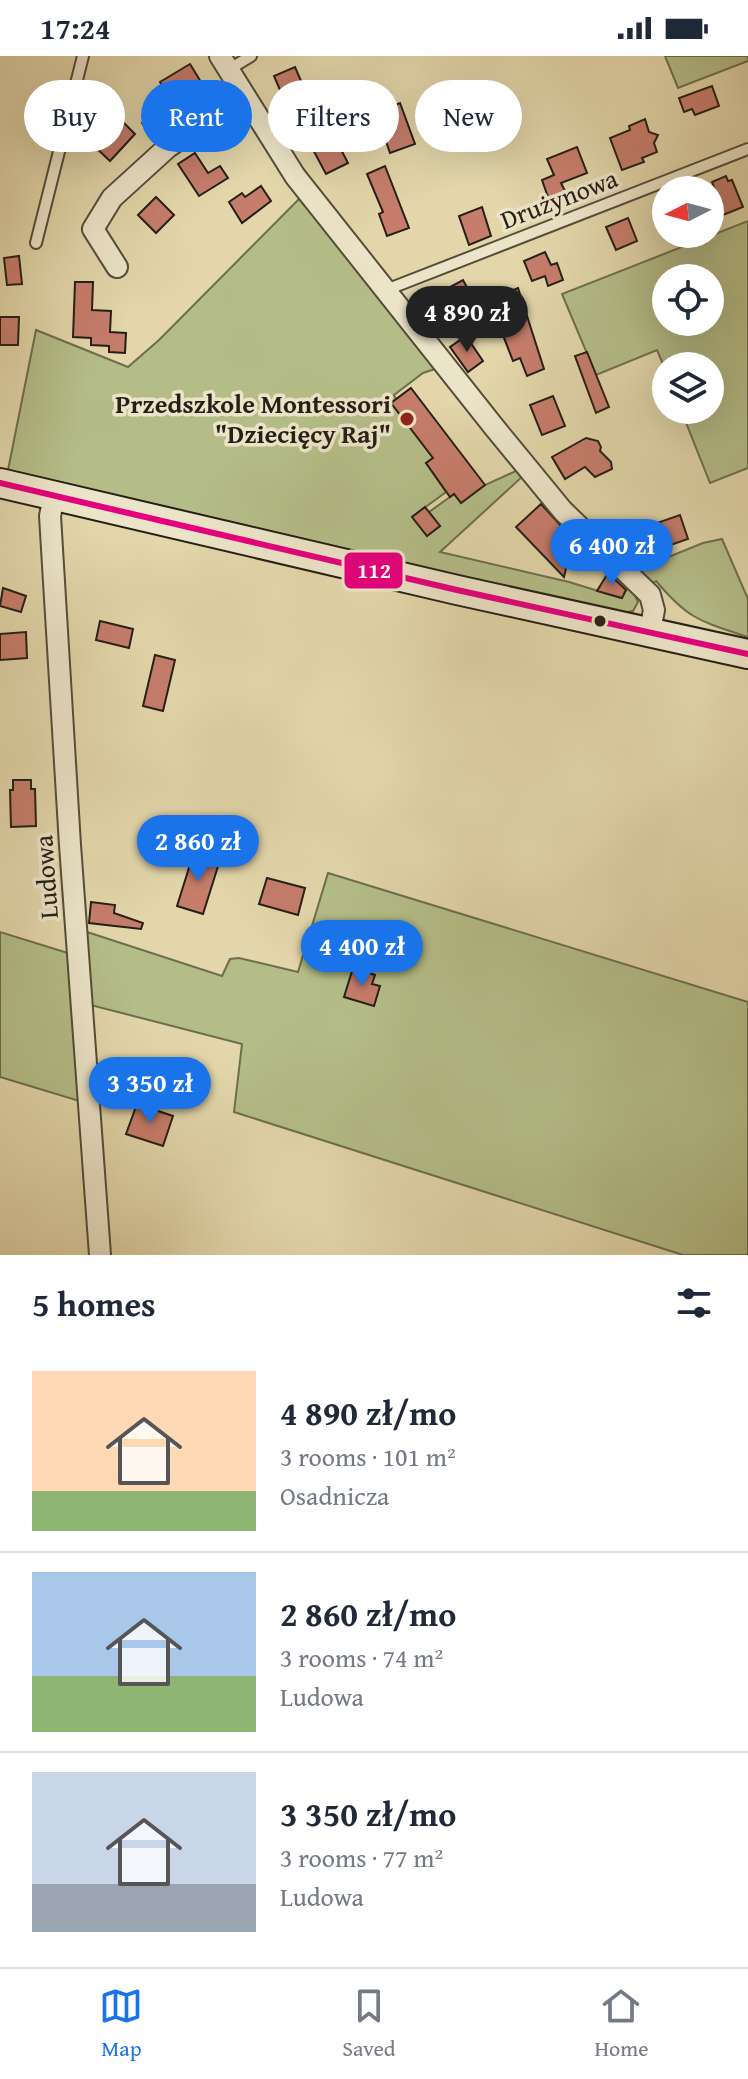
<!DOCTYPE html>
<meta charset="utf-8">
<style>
body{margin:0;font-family:"Gentium Book Plus",serif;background:#f2f2f3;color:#1f2937;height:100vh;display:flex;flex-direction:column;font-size:30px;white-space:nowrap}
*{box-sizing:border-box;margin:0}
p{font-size:26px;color:#747a83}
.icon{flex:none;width:44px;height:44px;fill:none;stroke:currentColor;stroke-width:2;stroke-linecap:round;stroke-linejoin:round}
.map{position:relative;height:1199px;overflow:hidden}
.panel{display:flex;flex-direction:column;background:#fff;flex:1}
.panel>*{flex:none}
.guide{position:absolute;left:24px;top:24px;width:700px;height:72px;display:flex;gap:16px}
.needle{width:52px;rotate:264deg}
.fabs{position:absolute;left:652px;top:120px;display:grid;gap:16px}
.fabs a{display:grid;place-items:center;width:72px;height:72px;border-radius:50%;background:#fff;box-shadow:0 8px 32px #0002;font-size:40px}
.price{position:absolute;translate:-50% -68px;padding:0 18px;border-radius:28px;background:#1a73e8;color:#fff;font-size:26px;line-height:52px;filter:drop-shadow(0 2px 4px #0008)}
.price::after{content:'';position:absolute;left:50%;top:48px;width:24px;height:18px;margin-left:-12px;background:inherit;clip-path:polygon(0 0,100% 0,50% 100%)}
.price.active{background:#222;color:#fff}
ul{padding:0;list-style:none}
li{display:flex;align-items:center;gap:24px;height:200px;padding:0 32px}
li+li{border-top:2px solid #e0e1e3}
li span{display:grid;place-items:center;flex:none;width:224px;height:160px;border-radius:0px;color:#555}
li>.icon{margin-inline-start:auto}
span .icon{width:96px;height:96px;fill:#fffc;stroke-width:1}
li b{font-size:34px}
h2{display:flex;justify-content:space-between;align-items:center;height:96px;padding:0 32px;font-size:34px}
.tag{padding:0 28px;border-radius:36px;background:#fff;box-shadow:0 8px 32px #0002;font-size:28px;line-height:72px}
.tag.active{background:#1a73e8;color:#fff}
.status{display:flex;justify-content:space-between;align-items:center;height:56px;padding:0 40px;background:#fff;direction:ltr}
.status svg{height:22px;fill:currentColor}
.menu{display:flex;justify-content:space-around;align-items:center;height:112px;border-top:2px solid #e0e1e3;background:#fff;font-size:22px;color:#747a83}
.menu a{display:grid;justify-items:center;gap:4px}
.menu .active{color:#1a73e8}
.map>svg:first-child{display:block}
</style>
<div class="status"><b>17:24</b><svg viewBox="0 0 49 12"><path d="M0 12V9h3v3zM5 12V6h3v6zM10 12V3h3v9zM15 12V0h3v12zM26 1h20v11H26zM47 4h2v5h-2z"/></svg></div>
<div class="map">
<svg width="748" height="1199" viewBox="0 0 748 1199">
<rect width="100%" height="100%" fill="#e2d6aa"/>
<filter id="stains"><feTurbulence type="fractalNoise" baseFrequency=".0025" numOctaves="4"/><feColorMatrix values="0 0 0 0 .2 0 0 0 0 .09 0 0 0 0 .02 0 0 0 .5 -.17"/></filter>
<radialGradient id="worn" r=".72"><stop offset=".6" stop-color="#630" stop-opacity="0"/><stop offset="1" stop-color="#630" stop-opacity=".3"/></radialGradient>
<g fill="#b4bd88" stroke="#6d6e4e" stroke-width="2" fill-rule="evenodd">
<path d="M 665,0 L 748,0 L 748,5 L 678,32 Z"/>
<path d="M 299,143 L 371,225 L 438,312 L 423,317 L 394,339 L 396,343 L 392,347 L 433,402 L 426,407 L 446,436 L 412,461 L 427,479 L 440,470 L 429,456 L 454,438 L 461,446 L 485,429 L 518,414 L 523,420 L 440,496 L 569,526 L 621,542 L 630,529 L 638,546 L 633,555 L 623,557 L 8,414 L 36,274 L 128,311 L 159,284 Z"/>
<path d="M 748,165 L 748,412 L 710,427 L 681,354 L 710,354 L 710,310 L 666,310 L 666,315 L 657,294 L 596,319 L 562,238 ZM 666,222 L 710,222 L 710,266 L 666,266 Z"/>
<path d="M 722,483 L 748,543 L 748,581 C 700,565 689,564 656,525 L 652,528 L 636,514 L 703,487 Z"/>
<path d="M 328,817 L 748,946 L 748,1199 L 683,1199 L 234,1056 L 242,988 L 83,947 L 89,1048 L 0,1021 L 0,876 L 71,898 L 81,874 L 222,920 L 230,903 L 239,902 L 298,916 Z"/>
</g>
<g fill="#c67d6c" stroke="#261f15" stroke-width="2">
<path d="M 190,8 L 204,31 L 175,50 L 160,26 Z"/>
<path d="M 295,11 L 304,32 L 283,41 L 274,20 Z"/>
<path d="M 712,30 L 719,50 L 695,59 L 692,53 L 684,56 L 679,42 Z"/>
<path d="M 400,47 L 415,88 L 390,97 L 376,56 Z"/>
<path d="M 159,56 L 170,73 L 153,84 L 142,67 Z"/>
<path d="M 645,63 L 649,76 L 658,79 L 654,87 L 657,96 L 642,102 L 644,106 L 622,114 L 610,82 L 630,74 L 629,70 Z"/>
<path d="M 121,64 L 135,78 L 110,105 L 93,89 Z"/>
<path d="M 333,78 L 348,107 L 326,118 L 311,90 Z"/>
<path d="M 577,91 L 587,117 L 561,127 L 566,137 L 549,144 L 542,124 L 554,119 L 547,103 Z"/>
<path d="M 195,97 L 208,117 L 220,110 L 228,122 L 199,140 L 178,108 Z"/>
<path d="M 385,110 L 409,172 L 387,180 L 379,158 L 383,156 L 367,118 Z"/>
<path d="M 726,120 L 728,125 L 732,124 L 743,151 L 718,161 L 710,143 L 710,134 L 706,134 L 714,131 L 712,126 Z"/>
<path d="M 261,130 L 271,145 L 242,167 L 229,146 L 242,137 L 245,141 Z"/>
<path d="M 156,141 L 174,159 L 156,177 L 138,159 Z"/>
<path d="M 482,151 L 491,180 L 469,189 L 459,160 Z"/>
<path d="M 628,162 L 637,185 L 616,194 L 606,171 Z"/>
<path d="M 545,196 L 551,209 L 557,207 L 563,224 L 548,230 L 545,220 L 532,225 L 524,205 Z"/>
<path d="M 19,200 L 22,228 L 7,229 L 4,202 Z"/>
<path d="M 463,224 L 470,237 L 446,250 L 439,237 Z"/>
<path d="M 75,226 L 93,226 L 92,254 L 111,255 L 110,276 L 126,277 L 125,297 L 109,296 L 109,290 L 91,289 L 91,282 L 73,281 Z"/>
<path d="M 518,232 L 544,313 L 527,320 L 520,302 L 513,305 L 495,259 L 485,264 L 478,248 Z"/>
<path d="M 0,261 L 19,261 L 18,289 L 0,289 Z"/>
<path d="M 466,280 L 483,305 L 468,316 L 450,291 Z"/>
<path d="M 587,296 L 609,351 L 596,357 L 575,300 Z"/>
<path d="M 411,332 L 485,429 L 461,447 L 454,438 L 450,441 L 426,407 L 433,402 L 391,347 Z"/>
<path d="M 553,340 L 565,370 L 542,379 L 530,349 Z"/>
<path d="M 586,382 L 598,385 L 601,391 L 600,395 L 611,406 L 612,413 L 595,421 L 585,411 L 565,423 L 552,401 Z"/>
<path d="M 541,448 L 573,483 L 564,521 L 516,471 Z"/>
<path d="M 425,451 L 440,470 L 427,480 L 412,461 Z"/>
<path d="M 680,459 L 688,483 L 662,492 L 654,468 Z"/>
<path d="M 608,517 L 626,534 L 622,542 L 597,535 Z"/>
<path d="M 3,532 L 26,540 L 21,556 L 0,550 Z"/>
<path d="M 100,565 L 133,573 L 129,592 L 96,584 Z"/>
<path d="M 26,576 L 27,602 L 0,604 L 0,578 Z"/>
<path d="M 155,599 L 175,604 L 163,655 L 143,650 Z"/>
<path d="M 13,724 L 31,724 L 31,733 L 35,733 L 36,770 L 11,771 L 10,734 L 13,734 Z"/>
<path d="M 194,796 L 220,804 L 203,858 L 177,850 Z"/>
<path d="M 267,822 L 305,832 L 298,859 L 259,848 Z"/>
<path d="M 91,846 L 115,849 L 114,857 L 143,867 L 141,873 L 89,867 Z"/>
<path d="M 353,912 L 375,919 L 372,928 L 380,930 L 374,950 L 344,941 Z"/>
<path d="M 137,1048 L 173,1060 L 163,1090 L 126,1078 Z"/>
</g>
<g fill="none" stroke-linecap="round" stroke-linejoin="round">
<g stroke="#554d3a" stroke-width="14">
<g id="lane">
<path d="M 228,14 L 251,0"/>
<path d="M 36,187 L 83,0"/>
<path d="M 386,234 L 748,93"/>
</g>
</g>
<g stroke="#554d3a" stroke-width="24">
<g id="street">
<path d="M 220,0 L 295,120 L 494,371 L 563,455 L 650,539 L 654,554 L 650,575"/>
<path d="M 117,211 L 93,173 L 112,142 L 168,91 L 244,39"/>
<path d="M 54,440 L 50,460 L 70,789 L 100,1199"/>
</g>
</g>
<g stroke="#261f15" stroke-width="32">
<path id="secondary" d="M 0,427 L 457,534 L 748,598"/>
</g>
<use href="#lane" stroke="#ece4c8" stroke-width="10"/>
<use href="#street" stroke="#ece4c8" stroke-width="20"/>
<use href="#secondary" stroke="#ece4c8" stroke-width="28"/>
<g stroke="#ece4c8" stroke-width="12">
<path id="bus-1" d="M 0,427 L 457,534 L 748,598"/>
</g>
<use href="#bus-1" stroke="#e5007d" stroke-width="6"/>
</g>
<circle fill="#8f2418" stroke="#ece4c8" stroke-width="3" cx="407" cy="363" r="8"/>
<circle fill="#261f15" stroke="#ece4c8" stroke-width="3" cx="600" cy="565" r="7"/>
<g text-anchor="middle" stroke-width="7" stroke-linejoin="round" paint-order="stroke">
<g font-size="26" fill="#261f15" stroke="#ece4c8">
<text transform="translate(559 143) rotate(-21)" y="9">Drużynowa</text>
<text transform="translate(46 821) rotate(-94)" y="9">Ludowa</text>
</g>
<g font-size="26" font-weight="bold" fill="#261f15" stroke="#ece4c8" text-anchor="end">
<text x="391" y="357">Przedszkole Montessori<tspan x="391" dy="30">"Dziecięcy Raj"</tspan></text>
</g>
</g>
<rect stroke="#ece4c8" stroke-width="3" x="343" y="495" width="61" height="39" rx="8" fill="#e5007d"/>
<g font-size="22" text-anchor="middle" font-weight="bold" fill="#fff">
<text x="374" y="522">112</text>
</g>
<rect width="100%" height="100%" filter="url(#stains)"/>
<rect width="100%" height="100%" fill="url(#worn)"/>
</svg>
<div class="fabs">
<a><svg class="needle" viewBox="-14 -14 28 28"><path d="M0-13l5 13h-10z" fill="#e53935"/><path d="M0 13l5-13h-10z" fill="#747a83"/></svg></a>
<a><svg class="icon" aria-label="locate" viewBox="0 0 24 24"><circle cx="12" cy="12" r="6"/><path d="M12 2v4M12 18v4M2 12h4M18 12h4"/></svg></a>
<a><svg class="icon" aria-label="layers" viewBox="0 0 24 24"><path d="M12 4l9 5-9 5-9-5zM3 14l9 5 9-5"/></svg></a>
</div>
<b class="price active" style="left:467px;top:298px">4 890 zł</b>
<b class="price" style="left:612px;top:531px">6 400 zł</b>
<b class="price" style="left:198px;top:827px">2 860 zł</b>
<b class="price" style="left:362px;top:932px">4 400 zł</b>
<b class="price" style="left:150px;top:1069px">3 350 zł</b>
<div class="guide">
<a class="tag">Buy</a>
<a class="tag active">Rent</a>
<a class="tag">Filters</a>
<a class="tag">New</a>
</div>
</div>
<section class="panel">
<h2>5 homes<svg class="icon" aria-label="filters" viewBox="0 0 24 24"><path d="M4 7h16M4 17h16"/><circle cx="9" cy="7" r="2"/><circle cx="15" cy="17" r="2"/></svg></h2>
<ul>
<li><span style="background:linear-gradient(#ffd9b3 75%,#8fb573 0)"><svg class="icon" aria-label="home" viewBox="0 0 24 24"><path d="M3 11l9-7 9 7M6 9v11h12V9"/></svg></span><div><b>4 890 zł/mo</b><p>3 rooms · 101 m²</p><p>Osadnicza</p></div></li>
<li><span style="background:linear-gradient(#a9c7e8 65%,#8fb573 0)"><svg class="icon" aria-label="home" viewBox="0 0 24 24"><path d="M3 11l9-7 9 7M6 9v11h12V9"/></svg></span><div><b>2 860 zł/mo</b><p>3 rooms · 74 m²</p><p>Ludowa</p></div></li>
<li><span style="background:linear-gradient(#c9d6e8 70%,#9aa5b1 0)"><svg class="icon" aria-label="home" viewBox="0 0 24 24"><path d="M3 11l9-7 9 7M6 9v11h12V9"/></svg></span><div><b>3 350 zł/mo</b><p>3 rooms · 77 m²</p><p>Ludowa</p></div></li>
</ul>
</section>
<nav class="menu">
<a class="active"><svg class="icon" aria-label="map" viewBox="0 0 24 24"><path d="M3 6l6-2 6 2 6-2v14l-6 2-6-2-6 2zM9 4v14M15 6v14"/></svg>Map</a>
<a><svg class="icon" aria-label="saved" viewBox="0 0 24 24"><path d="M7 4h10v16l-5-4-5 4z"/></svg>Saved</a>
<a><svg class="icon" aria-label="home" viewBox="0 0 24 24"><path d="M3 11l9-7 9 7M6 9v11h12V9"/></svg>Home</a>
</nav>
